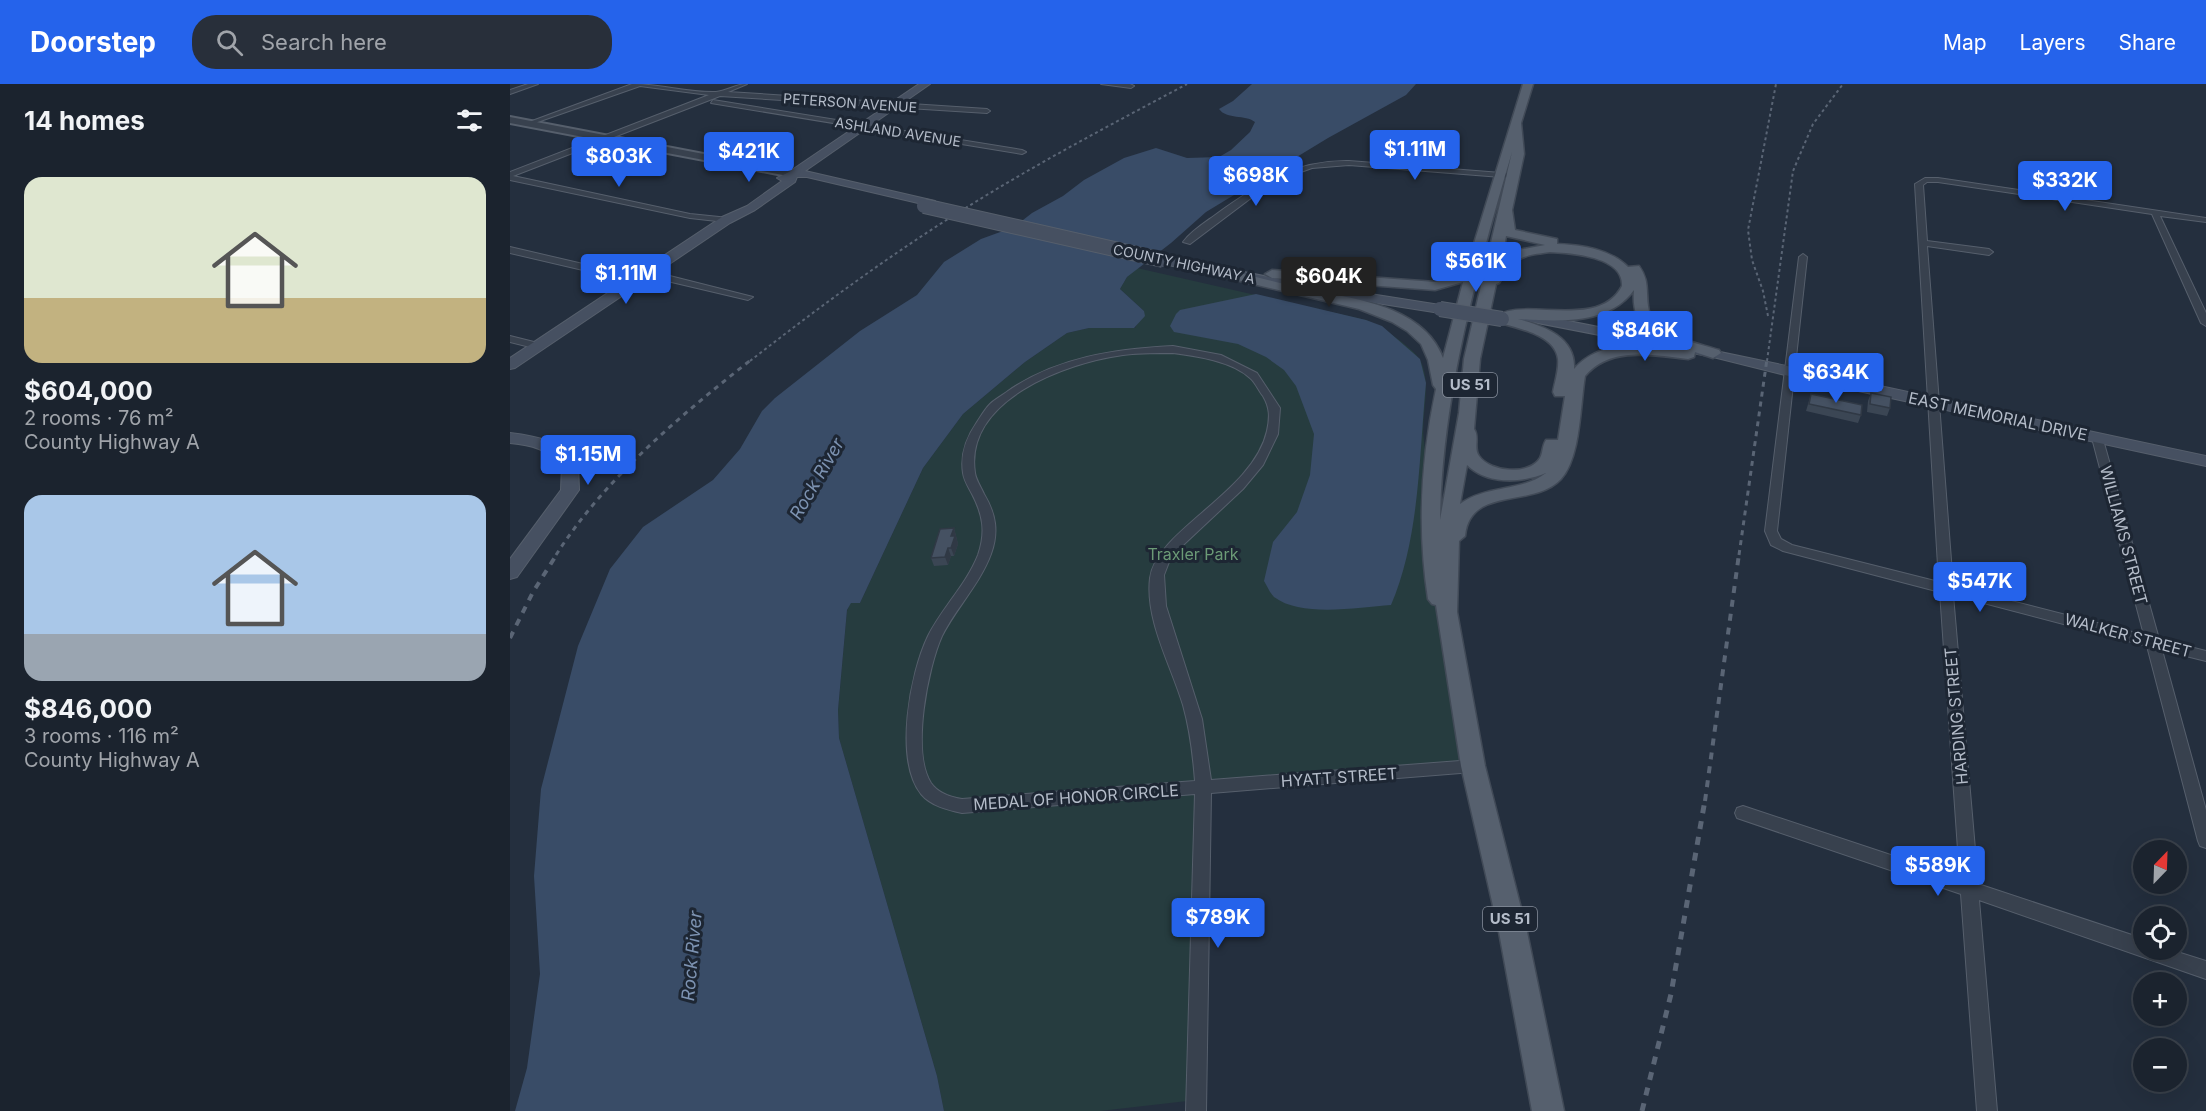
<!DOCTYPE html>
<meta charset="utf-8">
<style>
body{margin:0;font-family:Inter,sans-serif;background:#282f3a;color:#f1f3f6;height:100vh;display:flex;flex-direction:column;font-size:22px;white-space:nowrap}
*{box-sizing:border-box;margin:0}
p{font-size:20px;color:#a0a4aa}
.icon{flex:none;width:33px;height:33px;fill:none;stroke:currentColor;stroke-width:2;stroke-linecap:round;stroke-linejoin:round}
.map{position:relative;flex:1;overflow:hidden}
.details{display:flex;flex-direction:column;background:#1b232e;width:510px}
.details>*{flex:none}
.needle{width:39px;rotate:23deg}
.controls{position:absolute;left:1623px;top:756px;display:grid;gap:12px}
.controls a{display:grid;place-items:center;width:54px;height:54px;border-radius:50%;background:#1b232e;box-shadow:0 6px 24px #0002,0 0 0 2px #39404a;font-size:30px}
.price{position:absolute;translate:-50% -51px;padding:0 14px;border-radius:6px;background:#2563eb;color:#fff;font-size:20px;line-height:39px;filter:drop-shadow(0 2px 3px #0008)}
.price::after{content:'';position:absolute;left:50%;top:36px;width:18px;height:14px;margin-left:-9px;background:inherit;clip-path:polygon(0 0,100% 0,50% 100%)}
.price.active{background:#222;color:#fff}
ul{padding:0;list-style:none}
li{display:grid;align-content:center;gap:12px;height:318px;padding:0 24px}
li span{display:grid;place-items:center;height:186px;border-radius:18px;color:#555}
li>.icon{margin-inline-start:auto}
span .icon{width:108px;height:108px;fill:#fffc;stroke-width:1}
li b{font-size:26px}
h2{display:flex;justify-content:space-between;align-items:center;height:72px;padding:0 24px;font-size:26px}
header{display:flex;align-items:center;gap:36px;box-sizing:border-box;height:84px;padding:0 30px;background:#2563eb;color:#fff}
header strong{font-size:28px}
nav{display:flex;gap:33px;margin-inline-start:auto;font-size:21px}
.search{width:420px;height:54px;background:#282f3a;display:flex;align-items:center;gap:15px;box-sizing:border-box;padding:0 21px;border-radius:24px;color:#a0a4aa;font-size:22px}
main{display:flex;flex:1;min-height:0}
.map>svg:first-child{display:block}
</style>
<header>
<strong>Doorstep</strong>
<div class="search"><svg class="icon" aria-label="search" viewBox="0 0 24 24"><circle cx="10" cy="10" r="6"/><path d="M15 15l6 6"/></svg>Search here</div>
<nav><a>Map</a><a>Layers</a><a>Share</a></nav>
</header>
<main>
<section class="details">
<h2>14 homes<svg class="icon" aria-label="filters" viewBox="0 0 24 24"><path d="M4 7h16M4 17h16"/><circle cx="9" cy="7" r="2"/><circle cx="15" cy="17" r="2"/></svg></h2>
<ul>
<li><span style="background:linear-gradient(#dfe7d0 65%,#c2b280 0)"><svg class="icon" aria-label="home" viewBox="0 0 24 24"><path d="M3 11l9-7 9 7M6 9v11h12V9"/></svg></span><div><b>$604,000</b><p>2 rooms · 76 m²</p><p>County Highway A</p></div></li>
<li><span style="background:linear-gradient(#a9c7e8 75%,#9aa5b1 0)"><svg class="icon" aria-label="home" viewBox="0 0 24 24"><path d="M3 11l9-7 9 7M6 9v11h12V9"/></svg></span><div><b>$846,000</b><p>3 rooms · 116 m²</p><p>County Highway A</p></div></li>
</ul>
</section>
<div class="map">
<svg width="1696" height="1027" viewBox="0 0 1696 1027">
<rect width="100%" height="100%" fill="#242f3e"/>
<path fill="#263c3f" d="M 627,184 L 856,236 C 869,241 904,264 910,276 C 923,300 910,332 914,357 C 927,466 946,574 963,682 L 695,703 L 686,1016 L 590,1027 L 434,1027 L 427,992 L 329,654 L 328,626 L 337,527 L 340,519 L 350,519 L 413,384 L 453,330 L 515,278 L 557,249 L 579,244 L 625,244 L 634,227 L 610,205 L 617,193 Z"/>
<g fill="#394c67">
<path d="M 742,0 L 906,0 L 896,11 L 818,54 L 696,128 L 661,159 L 617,193 L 610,205 L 634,227 L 635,232 L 624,244 L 579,244 L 557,249 L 515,278 L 453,330 L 413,384 L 350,519 L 341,519 L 337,526 L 328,626 L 329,654 L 427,992 L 434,1027 L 5,1027 L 17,984 L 30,890 L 24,792 L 31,705 L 68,562 L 100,485 L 133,443 L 203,396 L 230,365 L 252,327 L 265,314 L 350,247 L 407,211 L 434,178 L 471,155 L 504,143 L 522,129 L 553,112 L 574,96 L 614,74 L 646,64 L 677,74 L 709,73 L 721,66 L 740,48 L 745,38 C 735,30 717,36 709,25 L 723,17 Z"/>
<path d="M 746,210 L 856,236 L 872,242 L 910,275 L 916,299 C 909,371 910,454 881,521 C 849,523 792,534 764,513 C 760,509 757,502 754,497 L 763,458 L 787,428 L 800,391 L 804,350 L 786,302 L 774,286 L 756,273 L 728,260 L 664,248 L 660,242 L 666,230 L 670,226 Z"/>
</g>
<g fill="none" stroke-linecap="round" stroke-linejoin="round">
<g stroke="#565f6c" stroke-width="2">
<g id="minor">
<path d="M 18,0 L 28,0 L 0,10 L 0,6 Z"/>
<path d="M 122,0 C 150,0 178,9 206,8 C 217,7 226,0 237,0 L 218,8 L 477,25 L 480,27 L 477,29 L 210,12 L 3,92 L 180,130 L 219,134 L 220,136 L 216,138 L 180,134 L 0,96 L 0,88 L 199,11 L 130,2 L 19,41 L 14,40 Z"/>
<path d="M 591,0 L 620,0 L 624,2 L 621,4 Z"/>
<path d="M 203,16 L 512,66 L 516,68 L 512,70 L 201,19 Z"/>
<path d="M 839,77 L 1004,90 L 1008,92 L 1004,94 L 839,81 L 802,84 L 777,93 L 749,108 L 680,160 L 673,158 C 682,146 696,138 708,129 C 750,99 786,76 839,77 Z"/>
<path d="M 1415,94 L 1428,94 L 1696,134 L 1696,138 L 1650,132 L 1696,229 L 1696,242 L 1691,239 L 1642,130 L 1428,98 L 1417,98 L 1413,101 L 1417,157 L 1479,165 L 1483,168 L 1479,171 L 1417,162 L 1443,502 L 1634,551 L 1582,354 L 1584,352 L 1592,352 L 1649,555 L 1696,567 L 1696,577 L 1652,566 L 1696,726 L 1696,764 L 1690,762 L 1688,757 L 1637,562 L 1443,511 L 1468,800 L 1634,855 L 1634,866 L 1661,866 L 1696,877 L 1696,895 L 1469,816 L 1487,1027 L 1467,1027 L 1451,810 L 1227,734 L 1225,729 L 1227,724 L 1233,722 L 1450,794 L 1430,508 L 1273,467 L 1261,461 L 1255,447 L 1289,173 L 1293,170 L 1297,173 L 1267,447 L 1271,455 L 1282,461 L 1429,498 L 1405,100 Z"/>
<path d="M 0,163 L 73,180 L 136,186 L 243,213 L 238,216 L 136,192 L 73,186 L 0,169 Z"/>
<path d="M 0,252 L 32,260 L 33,262 L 28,265 L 0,258 Z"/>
<path d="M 663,262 L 711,271 L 747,289 L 770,324 L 768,350 L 753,381 L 733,405 L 670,464 L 659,478 L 654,491 L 656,522 L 692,635 L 701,696 L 963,676 L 969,678 L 971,682 L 969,686 L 963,688 L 701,709 L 696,1027 L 676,1027 L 685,710 L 452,729 C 438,726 421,722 411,710 C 384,676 400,589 418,552 C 432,524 456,501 468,471 C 476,448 473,431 462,410 C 459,404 454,397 453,389 C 450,370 456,354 467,338 C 471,332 475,325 480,320 C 485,315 493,311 498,307 C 547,273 605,265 663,262 ZM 663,269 C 686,272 722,277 740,294 C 745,298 749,307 753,312 C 760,324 760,333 757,347 C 743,409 646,446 640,494 C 635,536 661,581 673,621 C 680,646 683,671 685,697 L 452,715 C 440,713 428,709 421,699 C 401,668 418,583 432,552 C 446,524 470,500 481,470 C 489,448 486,430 474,410 C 471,403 466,396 465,389 C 454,316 555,279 613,271 C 629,269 646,269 663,269 Z"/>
</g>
</g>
<g stroke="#565f6c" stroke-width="4">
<path id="tertiary" d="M 0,33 L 283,87 L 288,90 L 283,93 L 0,39 Z"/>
</g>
<g stroke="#565f6c" stroke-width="2">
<g id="secondary">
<path d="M 409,0 L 420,0 L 295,87 L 425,117 L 425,121 L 421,122 L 297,93 L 287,93 L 285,98 L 245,126 L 220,139 L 5,284 L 0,285 L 0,274 L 212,133 L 237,122 L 272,97 L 267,94 L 279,88 Z"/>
<path d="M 653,172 L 784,198 L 930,221 L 937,225 L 930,229 L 784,206 L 648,179 L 647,176 L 648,173 Z"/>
<path d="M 1012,228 C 1241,272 1468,324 1696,372 L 1696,382 L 1279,292 L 1203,273 L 1007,235 L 1005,232 L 1007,229 Z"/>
<path d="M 0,349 C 26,352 52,357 68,380 L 69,406 L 7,493 L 0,495 L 0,475 L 51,406 L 52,381 C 37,365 21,361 0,359 Z"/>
</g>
</g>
<g stroke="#414a57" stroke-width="3">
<path id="primary" d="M 1013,0 L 1023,0 L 1011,39 L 1014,70 L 1002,126 L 1005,146 L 1047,155 L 1047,160 C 1072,161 1100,165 1118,183 L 1129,182 C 1139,196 1136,205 1138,222 C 1141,252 1185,258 1209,266 L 1211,269 L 1203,274 L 1185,268 L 1184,273 L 1178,275 C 1143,271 1100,262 1075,292 C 1070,320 1071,373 1051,395 C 1023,425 960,401 955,452 L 949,457 L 947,528 L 975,682 L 1017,848 L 1054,1027 L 1022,1027 L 989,848 L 951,682 L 926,521 L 922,520 L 918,515 C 907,444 911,375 926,305 L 923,301 L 918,276 L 911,260 L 897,247 L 882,238 L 849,225 L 709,192 L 707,189 L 714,185 C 739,191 765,198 790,204 C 839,214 913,220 933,274 L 953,198 L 925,206 L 762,194 L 755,190 L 762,186 L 925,198 L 940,194 L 958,179 ZM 1002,68 L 954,275 L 949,329 L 930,436 C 932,311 967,187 1002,68 ZM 996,152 L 1035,161 L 1003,167 L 992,174 ZM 1040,168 C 1060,169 1114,172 1112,202 C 1088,249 1007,209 984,235 L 987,238 C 1006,244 1045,250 1048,275 C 1049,286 1045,297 1043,308 L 1045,312 L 1055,312 L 1048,356 L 1036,356 C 1032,362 1033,369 1030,374 C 1019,392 980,388 969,372 C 963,364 970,353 964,345 L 970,275 L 986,200 L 989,199 C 1005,173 1010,172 1040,168 ZM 1124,206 C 1121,243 1141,254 1173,265 C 1137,261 1090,254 1064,285 C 1066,253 1034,242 1008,235 C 1047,237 1098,242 1124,206 ZM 957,381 C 977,401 1012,399 1036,389 C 1011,408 976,401 950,420 Z"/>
</g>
<use href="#minor" fill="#38414e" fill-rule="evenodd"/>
<use href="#tertiary" fill="#38414e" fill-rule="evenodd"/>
<use href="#secondary" fill="#465061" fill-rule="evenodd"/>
<use href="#primary" fill="#56606e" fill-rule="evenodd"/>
<g stroke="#5a6575" stroke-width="2" stroke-dasharray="3 3" stroke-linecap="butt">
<path d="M 1258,232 L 1253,207 L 1242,176 L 1238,146 L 1266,0"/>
<path d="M 240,277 C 313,220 388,165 467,117 C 535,75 606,38 677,0"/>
<path d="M 1257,277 L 1283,87 L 1303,40 L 1333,0"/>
</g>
<g stroke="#5a6575" stroke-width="3" stroke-dasharray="5 5" stroke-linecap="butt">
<path d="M 46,471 C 95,394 171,331 242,275"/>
<path d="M 1229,471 L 1257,275"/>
</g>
<g stroke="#5a6575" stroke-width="4" stroke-dasharray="7 7" stroke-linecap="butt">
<path d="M 0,554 L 23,508 L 47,470"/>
<path d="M 1195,717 L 1229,470"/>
</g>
<path stroke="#5a6575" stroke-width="5" stroke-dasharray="8 8" stroke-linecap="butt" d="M 1132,1027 L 1161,910 L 1195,716"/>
<g stroke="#565f6c" stroke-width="12" stroke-linecap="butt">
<path id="secondary-bridge-far1" d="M 414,122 L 417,123"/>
</g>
<g stroke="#565f6c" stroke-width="16" stroke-linecap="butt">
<g id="secondary-bridge">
<path d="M 414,122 L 653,176"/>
<path d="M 930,225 L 992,235"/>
</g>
</g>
<use href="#secondary-bridge-far1" stroke="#465061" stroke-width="10"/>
<use href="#secondary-bridge" stroke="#465061" stroke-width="14"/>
</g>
<g fill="#3b4654">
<path d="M 1361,309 L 1380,324 L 1377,332 L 1357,328 L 1358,317 Z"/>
<path d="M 1301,310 L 1351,331 L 1348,339 L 1296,327 Z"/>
<path d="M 444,444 L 448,460 L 444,472 L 441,472 L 438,481 L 424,482 L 421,474 Z"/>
</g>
<g fill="#303945">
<path d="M 444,444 L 448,460 L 444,472 L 441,464 L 441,452 Z"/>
<path d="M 438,464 L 441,472 L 438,481 L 435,473 Z"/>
</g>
<g fill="#455162" stroke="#303945" stroke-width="1.5">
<path d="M 1361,309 L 1381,313 L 1380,324 L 1360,320 Z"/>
<path d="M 1301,310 L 1352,321 L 1351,331 L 1299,320 Z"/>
<path d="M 444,444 L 441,452 L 445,452 L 441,464 L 438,464 L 435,473 L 421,474 L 430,445 Z"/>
</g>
<g text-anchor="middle" stroke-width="6" stroke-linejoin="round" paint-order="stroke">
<g font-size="14" fill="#b4bcc9" stroke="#1d2633">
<text transform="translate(340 19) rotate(4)" y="5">PETERSON AVENUE</text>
<text transform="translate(388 48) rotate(9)" y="5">ASHLAND AVENUE</text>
<text transform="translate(674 180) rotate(12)" y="5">COUNTY HIGHWAY A</text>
</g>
<g fill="#1d2633" stroke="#878f9c" stroke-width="1.5">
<rect x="933" y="289" width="54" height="24" rx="4.5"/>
<rect x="973" y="823" width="54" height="24" rx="4.5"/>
</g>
<g font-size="15" font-weight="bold" fill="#b4bcc9">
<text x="960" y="306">US 51</text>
<text x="1000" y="840">US 51</text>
</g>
<g font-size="16" fill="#b4bcc9" stroke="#1d2633">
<text transform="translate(1488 332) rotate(12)" y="6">EAST MEMORIAL DRIVE</text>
<text transform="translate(1614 451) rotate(75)" y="6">WILLIAMS STREET</text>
<text transform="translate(1618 551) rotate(15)" y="6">WALKER STREET</text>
<text transform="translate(1446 632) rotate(-95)" y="6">HARDING STREET</text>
<text transform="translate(829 693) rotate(-4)" y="6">HYATT STREET</text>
<text transform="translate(566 713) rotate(-4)" y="6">MEDAL OF HONOR CIRCLE</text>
</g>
<g font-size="16" fill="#6b9a76" stroke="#1d2633">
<text x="683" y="476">Traxler Park</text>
</g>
<g font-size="18" font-style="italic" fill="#7c92b1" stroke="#1d2633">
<text transform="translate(307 395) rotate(-60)" y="6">Rock River</text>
<text transform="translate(182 872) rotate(-85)" y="6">Rock River</text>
</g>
</g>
</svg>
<div class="controls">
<a><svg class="needle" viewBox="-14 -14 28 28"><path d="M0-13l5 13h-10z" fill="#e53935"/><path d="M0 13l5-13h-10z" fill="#a0a4aa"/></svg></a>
<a><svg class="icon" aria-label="locate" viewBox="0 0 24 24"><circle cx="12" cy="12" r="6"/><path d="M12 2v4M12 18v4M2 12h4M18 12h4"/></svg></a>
<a>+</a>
<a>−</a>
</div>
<b class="price" style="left:905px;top:97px">$1.11M</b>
<b class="price" style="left:239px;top:99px">$421K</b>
<b class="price" style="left:109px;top:104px">$803K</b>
<b class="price" style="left:746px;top:123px">$698K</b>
<b class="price" style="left:1555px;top:128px">$332K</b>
<b class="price" style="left:966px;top:209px">$561K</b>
<b class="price" style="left:116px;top:221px">$1.11M</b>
<b class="price active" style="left:819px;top:224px">$604K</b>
<b class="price" style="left:1135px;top:278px">$846K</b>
<b class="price" style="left:1326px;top:320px">$634K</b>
<b class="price" style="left:78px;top:402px">$1.15M</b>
<b class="price" style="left:1470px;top:529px">$547K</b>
<b class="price" style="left:1428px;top:813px">$589K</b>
<b class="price" style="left:708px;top:865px">$789K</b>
</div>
</main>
